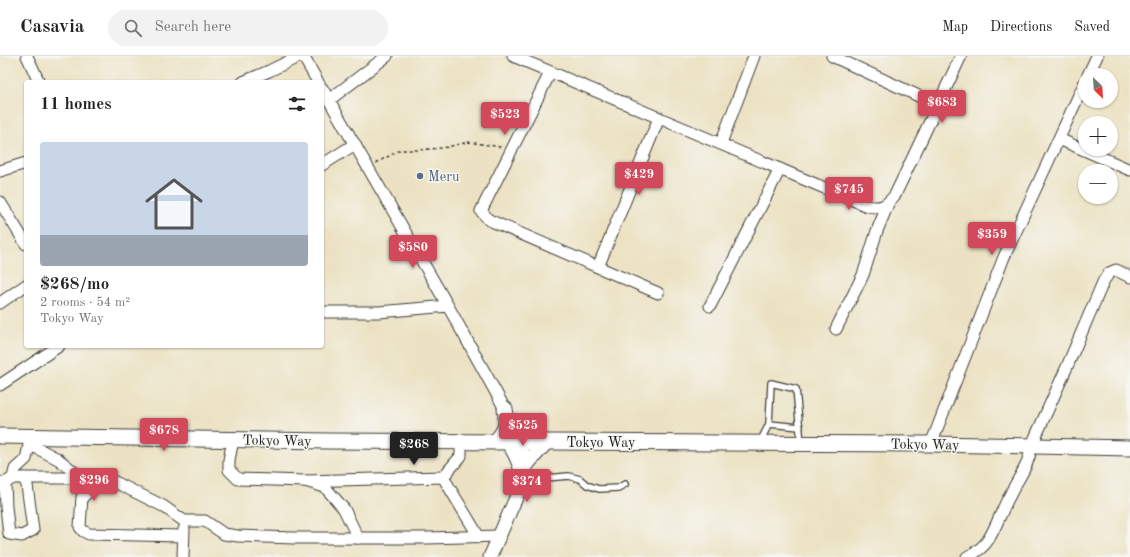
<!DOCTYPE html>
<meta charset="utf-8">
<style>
body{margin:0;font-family:"Old Standard TT",serif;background:#f2f2f2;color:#222;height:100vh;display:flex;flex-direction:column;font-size:15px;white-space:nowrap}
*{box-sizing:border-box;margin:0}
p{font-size:13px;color:#767676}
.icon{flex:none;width:22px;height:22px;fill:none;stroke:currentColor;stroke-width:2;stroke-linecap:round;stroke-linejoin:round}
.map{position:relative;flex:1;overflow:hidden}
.panel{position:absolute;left:24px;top:24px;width:300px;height:268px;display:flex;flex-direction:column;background:#fff;border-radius:4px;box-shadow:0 1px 3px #0004}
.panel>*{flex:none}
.needle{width:26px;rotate:155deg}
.tools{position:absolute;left:1078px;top:12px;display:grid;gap:8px}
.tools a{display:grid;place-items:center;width:40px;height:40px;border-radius:50%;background:#fff;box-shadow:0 1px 3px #0004;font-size:20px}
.price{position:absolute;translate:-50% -34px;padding:0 9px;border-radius:4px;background:#d1495b;color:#fff;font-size:13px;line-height:26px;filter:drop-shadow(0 1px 2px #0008)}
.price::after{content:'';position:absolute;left:50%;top:24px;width:12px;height:9px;margin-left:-6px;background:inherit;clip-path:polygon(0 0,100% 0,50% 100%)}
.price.current{background:#222;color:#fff}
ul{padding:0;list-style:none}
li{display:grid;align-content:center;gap:8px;height:212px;padding:0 16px}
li+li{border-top:1px solid #e0e0e0}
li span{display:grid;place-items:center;height:124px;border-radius:4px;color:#555}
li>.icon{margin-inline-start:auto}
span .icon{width:72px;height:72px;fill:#fffc;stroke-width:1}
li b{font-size:17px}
h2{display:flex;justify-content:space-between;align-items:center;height:48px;padding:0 16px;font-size:17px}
header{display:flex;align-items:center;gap:24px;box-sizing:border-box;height:56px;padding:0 20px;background:#fff;border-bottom:1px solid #e0e0e0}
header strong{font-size:19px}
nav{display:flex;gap:22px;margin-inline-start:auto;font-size:14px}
.search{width:280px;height:36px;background:#f2f2f2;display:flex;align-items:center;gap:10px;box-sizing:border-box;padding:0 14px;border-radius:22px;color:#767676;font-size:15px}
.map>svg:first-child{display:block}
</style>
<header>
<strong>Casavia</strong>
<div class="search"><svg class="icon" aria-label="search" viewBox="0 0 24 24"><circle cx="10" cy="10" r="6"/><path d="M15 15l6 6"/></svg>Search here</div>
<nav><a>Map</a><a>Directions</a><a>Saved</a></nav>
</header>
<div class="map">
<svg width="1130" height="501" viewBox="0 0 1130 501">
<rect width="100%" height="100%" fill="#f6f6f2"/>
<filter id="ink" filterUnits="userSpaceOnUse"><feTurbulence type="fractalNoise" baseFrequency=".025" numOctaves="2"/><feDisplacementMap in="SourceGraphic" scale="8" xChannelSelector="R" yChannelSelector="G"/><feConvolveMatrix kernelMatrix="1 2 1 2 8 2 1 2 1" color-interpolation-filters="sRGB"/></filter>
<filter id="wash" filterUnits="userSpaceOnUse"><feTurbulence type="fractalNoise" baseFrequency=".012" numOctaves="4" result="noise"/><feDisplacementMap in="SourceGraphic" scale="16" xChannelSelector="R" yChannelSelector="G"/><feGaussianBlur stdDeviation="0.9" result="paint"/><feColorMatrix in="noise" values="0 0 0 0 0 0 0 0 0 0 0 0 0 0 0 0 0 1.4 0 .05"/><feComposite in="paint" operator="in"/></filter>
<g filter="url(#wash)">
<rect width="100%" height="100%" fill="#ece2c3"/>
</g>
<g filter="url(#ink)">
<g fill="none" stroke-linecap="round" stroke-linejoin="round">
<g stroke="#3b3a35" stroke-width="8">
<g id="service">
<path d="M 769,368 L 800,371"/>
<path d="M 760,386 L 769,368 L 771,327 L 796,333 L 801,387"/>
<path d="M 522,421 L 546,422 L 569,420 L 580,423 L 587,429 L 599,433 L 618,432 L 625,428"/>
</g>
</g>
<g stroke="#3b3a35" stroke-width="13">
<g id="minor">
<path d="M 27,0 L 39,26"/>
<path d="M 303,0 L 318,26"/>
<path d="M 513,0 L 867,150 C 881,153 886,150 895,139 L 961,0"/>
<path d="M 832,0 L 938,49"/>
<path d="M 550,17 L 481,155 L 489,164 L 658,237"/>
<path d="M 1088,19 L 1097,0"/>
<path d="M 243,26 L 269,15 L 300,0"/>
<path d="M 322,32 L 448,250 L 505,353 L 521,386"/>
<path d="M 329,44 L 387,0"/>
<path d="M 1059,83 L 1130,114"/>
<path d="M 721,87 L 754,0"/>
<path d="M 322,109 L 355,88"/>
<path d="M 0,115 L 26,107"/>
<path d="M 0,146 L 26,188"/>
<path d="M 598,211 L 659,62"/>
<path d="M 0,247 L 26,229"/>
<path d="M 710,250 L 780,113"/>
<path d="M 322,256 L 379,256 L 448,250"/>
<path d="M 836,273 L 863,219 L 877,175 L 888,148"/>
<path d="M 0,329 L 59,290"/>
<path d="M 233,384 L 229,404 L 229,414 L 238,423 L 305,425 L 325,431 L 344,453 L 358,482"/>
<path d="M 29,388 L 58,403 L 82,422"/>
<path d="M 931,388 L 1004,201 L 1085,26"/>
<path d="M 443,421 L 461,400 L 461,386"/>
<path d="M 13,422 L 15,413 L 26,403 L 31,381"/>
<path d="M 107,422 L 82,441 L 80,471 L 83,475 L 89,478 L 183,480"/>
<path d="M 305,425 L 443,421 L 479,481"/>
<path d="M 0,426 L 5,427 L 13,422 L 107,422 L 163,450 L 184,465 L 205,465 L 224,478 L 238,480 L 294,482 L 427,482 L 499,480"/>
<path d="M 5,427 L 6,451 L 9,478 L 22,480 L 33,474 L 27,429 L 24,422"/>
<path d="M 183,501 L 184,473"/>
<path d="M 967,501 C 975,497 983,492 988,484 C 997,470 1002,453 1010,439 C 1018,422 1029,410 1031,391 L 1066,313 L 1104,224 L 1109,217 L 1116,214 L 1130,221"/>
</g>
</g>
<g stroke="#3b3a35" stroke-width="15">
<path id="tertiary" d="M 490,501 L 519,435 L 523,408 L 521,386"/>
</g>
<g stroke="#3b3a35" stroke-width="17">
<g id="secondary">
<path d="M 0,380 L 329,385 L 931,388 L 1130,392"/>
<path d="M 495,386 C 506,374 508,369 505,353"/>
<path d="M 508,386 C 515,395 519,404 522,415"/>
<path d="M 522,415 L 529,405 L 546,386"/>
</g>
</g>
<path stroke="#3b3a35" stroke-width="1.5" stroke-dasharray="3 3" stroke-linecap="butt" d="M 376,107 L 400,94 L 418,94 L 443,92 L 468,86 L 501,91"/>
<use href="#service" stroke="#fff" stroke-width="5.5"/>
<use href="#minor" stroke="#fff" stroke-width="11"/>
<use href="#tertiary" stroke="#fff" stroke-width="13"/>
<use href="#secondary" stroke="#fff" stroke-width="15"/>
</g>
</g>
<circle fill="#5c6f8a" stroke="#f6f6f2" stroke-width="1.5" cx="420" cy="120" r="4"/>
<g text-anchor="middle" stroke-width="3" stroke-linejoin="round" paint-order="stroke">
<g font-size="14" fill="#4e5e75" stroke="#f6f6f2" text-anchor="start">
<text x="428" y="125">Meru</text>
</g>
<g font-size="14" fill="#1c1c1c" stroke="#f6f6f2">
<text transform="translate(277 384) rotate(1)" y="5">Tokyo Way</text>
<text x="601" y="391">Tokyo Way</text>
<text transform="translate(925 388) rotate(1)" y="5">Tokyo Way</text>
</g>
</g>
</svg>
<div class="tools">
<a><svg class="needle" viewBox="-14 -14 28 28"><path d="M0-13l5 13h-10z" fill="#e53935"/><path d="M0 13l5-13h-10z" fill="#767676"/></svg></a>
<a>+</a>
<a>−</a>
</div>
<b class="price" style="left:942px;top:68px">$683</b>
<b class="price" style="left:505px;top:80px">$523</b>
<b class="price" style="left:639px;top:140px">$429</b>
<b class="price" style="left:849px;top:155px">$745</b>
<b class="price" style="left:992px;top:200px">$359</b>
<b class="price" style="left:413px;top:213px">$580</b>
<b class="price" style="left:523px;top:391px">$525</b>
<b class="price" style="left:164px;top:396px">$678</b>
<b class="price current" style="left:414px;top:410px">$268</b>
<b class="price" style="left:94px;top:446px">$296</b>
<b class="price" style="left:527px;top:447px">$374</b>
<section class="panel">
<h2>11 homes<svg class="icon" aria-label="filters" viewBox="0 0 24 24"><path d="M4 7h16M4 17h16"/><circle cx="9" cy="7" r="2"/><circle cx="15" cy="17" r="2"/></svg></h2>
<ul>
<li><span style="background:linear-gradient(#c9d6e8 75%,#9aa5b1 0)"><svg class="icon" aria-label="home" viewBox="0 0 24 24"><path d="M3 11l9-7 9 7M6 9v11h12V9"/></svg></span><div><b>$268/mo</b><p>2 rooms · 54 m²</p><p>Tokyo Way</p></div></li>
</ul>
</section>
</div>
